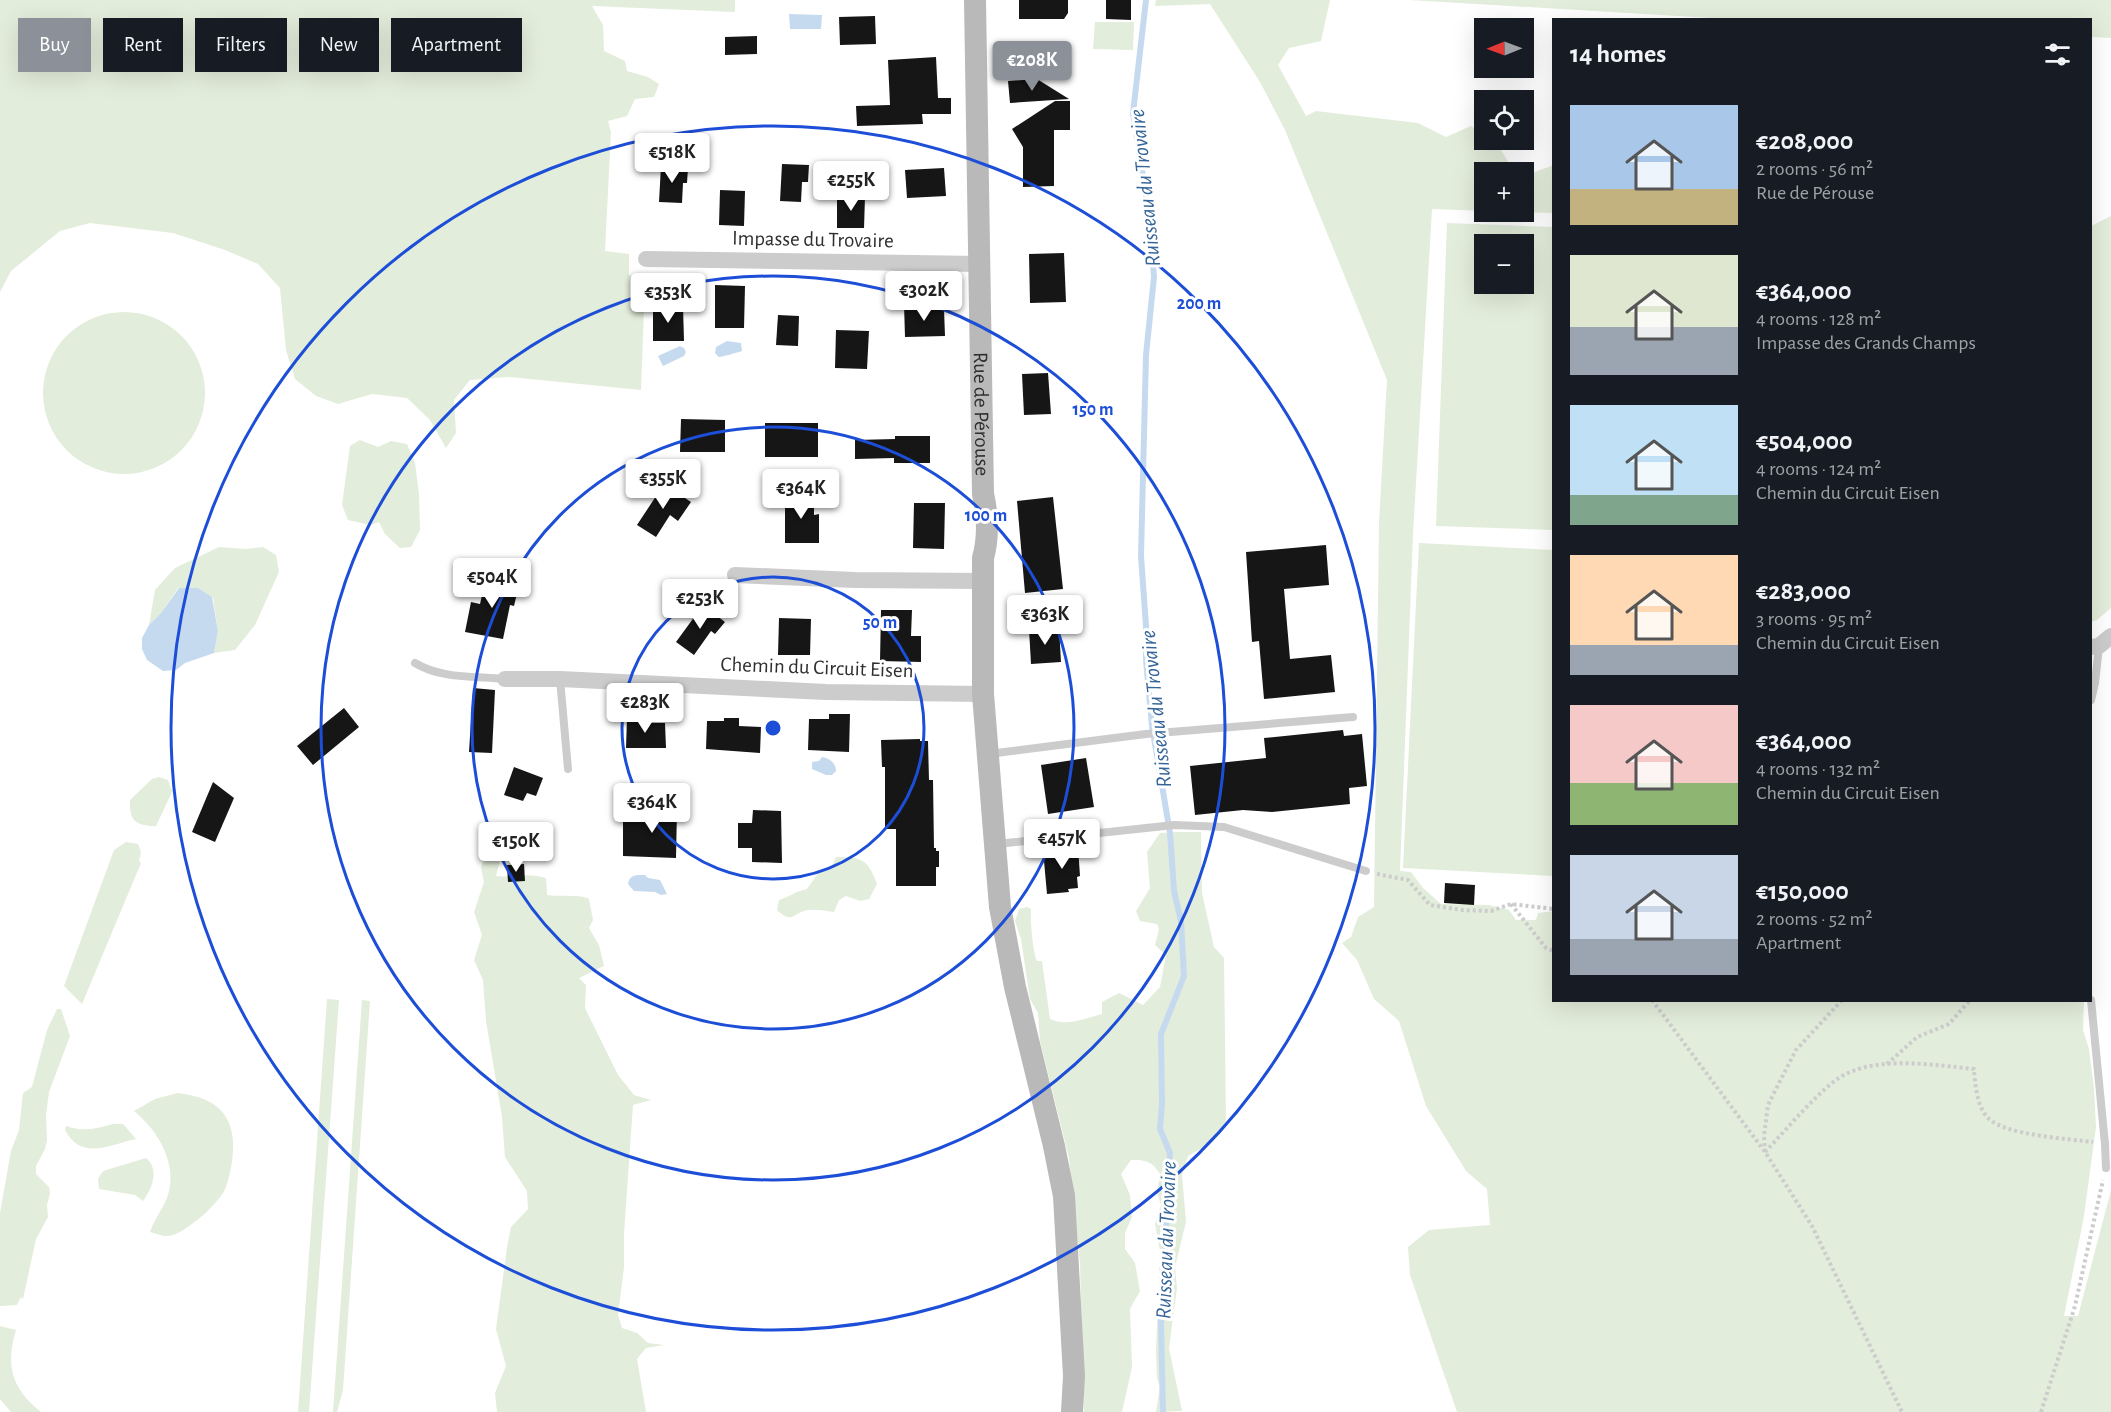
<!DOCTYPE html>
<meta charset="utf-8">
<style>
body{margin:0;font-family:"Alegreya Sans",sans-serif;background:#20242c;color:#f1f3f6;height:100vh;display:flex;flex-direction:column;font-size:22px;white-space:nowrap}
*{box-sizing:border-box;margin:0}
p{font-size:20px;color:#9ea1a6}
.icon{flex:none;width:33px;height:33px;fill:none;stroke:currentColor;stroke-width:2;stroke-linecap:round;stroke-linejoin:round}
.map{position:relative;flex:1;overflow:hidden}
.side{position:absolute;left:1552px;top:18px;width:540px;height:984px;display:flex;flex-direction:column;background:#171b24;border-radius:0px;box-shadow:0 6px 24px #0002}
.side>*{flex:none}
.guide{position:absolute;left:18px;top:18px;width:570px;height:54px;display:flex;gap:12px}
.needle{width:39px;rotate:269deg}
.buttons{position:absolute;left:1474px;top:18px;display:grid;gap:12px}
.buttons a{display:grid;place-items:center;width:60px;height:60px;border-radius:0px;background:#171b24;box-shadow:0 6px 24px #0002;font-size:30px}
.price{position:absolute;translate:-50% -51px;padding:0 14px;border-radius:6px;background:#fff;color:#222;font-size:20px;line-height:39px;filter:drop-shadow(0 2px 3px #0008)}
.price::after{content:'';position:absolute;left:50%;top:36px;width:18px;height:14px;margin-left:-9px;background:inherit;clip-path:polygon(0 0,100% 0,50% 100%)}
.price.on{background:#8c9099;color:#fff}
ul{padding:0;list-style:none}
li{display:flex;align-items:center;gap:18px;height:150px;padding:0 18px}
li span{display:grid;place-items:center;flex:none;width:168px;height:120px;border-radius:0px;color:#555}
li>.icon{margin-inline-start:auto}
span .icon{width:72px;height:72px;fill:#fffc;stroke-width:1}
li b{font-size:26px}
h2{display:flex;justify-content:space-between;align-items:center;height:72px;padding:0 18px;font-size:26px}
.chip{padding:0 21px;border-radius:0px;background:#171b24;box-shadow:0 6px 24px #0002;font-size:21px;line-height:54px}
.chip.on{background:#8c9099;color:#fff}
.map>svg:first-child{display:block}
</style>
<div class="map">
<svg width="2111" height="1412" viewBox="0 0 2111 1412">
<rect width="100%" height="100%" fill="#fff"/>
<g fill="#e3eddb" fill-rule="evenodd">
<path d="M 0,0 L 735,0 L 735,12 L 592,6 L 603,25 L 604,51 L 625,61 L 627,71 L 648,77 L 659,84 L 654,97 L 635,99 L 627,116 L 608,121 L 611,132 L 605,251 L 629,254 L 629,275 L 645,282 L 641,390 L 509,377 L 470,380 L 454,400 L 456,433 L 446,448 L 430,420 L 407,398 L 372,394 L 338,404 L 316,396 L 295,379 L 286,350 L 280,288 L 258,264 L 225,250 L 173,233 L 90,223 L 60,231 L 11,271 L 0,292 Z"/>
<path d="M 1156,0 L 1330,0 L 1321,41 L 1289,48 L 1278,65 L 1306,116 L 1316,111 L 1418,123 L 1446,137 L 1471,126 L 1485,135 L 1485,140 L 1496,141 L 1514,172 L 1485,172 L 1485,211 L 1432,209 L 1413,534 L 1400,871 L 1411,872 L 1423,888 L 1441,904 L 1489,905 L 1509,910 L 1516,920 L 1536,920 L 1538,913 L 1554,911 L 1554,1000 L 2084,1001 L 2083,1030 L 2089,1049 L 2094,1088 L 2096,1127 L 2084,1216 L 2064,1316 L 2078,1316 L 2111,1190 L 2111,1412 L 1457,1412 L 1410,1275 L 1408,1247 L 1429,1230 L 1490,1225 L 1487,1189 L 1466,1171 L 1426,1106 L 1399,1021 L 1374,999 L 1357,960 L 1342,943 L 1351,937 L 1358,917 L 1374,907 L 1379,523 L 1387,380 L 1285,130 L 1260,82 L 1210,4 L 1155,6 Z"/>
<path d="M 1409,0 L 2111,0 L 2111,38 L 2091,37 L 2091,20 L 1744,20 Z"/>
<path d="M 1095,22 L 1134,22 L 1133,50 L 1093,49 Z"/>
<path d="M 1554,165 L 1554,213 L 1509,212 L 1524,212 L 1524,176 Z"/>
<path d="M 2111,216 L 2111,608 L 2097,620 L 2091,622 L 2091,226 Z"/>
<path d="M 1447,223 L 1554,227 L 1554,530 L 1436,526 ZM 1485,244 L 1524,244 L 1524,284 L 1485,284 Z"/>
<circle cx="124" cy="393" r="81"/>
<path d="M 360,440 L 378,447 L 391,441 L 407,444 L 415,463 L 419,494 L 420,530 L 411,547 L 400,548 L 385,534 L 379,522 L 370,525 L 348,520 L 342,505 L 350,446 Z"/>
<path d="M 1419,543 L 1554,550 L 1554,876 L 1403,868 Z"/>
<path d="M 219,547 L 246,549 L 263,547 L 276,555 L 279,572 L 255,625 L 235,650 L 214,653 L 218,631 L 213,598 L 198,588 L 178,588 L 161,613 L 149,625 L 155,590 L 175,568 Z"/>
<path d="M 159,777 L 168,780 L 171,789 L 173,790 L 156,826 C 135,826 129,820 130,800 L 152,779 Z"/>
<path d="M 1179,832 L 1201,832 L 1202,893 L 1214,947 L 1224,958 L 1226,1121 L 1213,1142 L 1188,1156 L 1182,1175 L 1186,1222 L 1175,1267 L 1177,1288 L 1169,1348 L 1182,1411 L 1156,1412 L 1160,1387 L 1157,1378 L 1156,1352 L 1160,1251 L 1155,1224 L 1161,1205 L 1157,1193 L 1160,1174 C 1152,1161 1146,1160 1131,1160 L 1121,1174 L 1130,1195 L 1132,1217 L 1125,1233 L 1125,1249 L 1135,1263 L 1140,1291 L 1130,1309 L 1132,1367 L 1122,1412 L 1084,1412 L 1080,1264 L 1069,1158 L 1040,1041 L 1038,1013 L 1030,999 L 1021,939 L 1015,921 L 1019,909 L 1027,907 L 1031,909 C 1030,919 1033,954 1037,961 L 1042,961 L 1050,1019 C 1066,1027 1086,1018 1102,1014 L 1102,1002 L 1119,993 L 1143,1005 L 1160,987 L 1166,955 L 1155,945 L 1159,929 L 1157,924 L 1140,921 L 1136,911 L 1150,888 L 1147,852 L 1160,833 Z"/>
<path d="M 126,842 L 138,844 L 141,852 L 139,861 L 141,863 L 82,1004 L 64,986 L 114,850 Z"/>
<path d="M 485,856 L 500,860 L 496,876 C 516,878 526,872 546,878 L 547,895 C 559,897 581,894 589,899 L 593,920 L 589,928 L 599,945 L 604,966 L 579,978 L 586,985 L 585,1008 L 618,1075 L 634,1095 L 651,1100 L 633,1105 L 624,1234 L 624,1267 L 618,1315 L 622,1328 L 637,1333 L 648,1343 L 664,1345 L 646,1348 L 637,1359 L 646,1412 L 497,1412 L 495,1393 L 506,1366 L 496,1329 L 507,1247 L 511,1227 L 528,1209 L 527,1191 L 505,1157 L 502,1117 L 486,1021 L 483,980 L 474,960 L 482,935 L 474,912 L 484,882 L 481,867 Z"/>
<path d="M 836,857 C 862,857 868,859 877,884 L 869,899 L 860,901 L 846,896 L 839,900 L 834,912 C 826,911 816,909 808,910 C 794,912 792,925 777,910 L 779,900 C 789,897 796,891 807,889 L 819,872 L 830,870 Z"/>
<path d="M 327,999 L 339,1000 L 309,1412 L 298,1412 Z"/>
<path d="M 362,1000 L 370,1001 L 343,1390 L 337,1412 L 333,1412 Z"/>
<path d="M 57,1009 L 61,1009 L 70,1036 L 49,1092 L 46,1115 L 47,1140 L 45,1149 L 36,1166 L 36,1174 L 49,1187 L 50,1193 L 47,1205 L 48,1217 L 36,1239 L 23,1299 L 21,1297 L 17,1305 L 0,1306 L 0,1213 L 11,1151 L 19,1130 L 23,1093 L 32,1087 L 47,1030 Z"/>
<path d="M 178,1093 C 221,1098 238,1119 232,1162 C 230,1172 228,1185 223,1193 C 214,1206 201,1218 189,1226 C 182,1231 173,1237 164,1236 C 159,1235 154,1233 150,1232 C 154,1220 162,1210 167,1198 C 179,1166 159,1131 134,1111 L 155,1099 Z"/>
<path d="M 113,1124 L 123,1124 L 136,1139 C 109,1145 81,1161 65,1130 L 66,1126 C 83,1132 96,1129 113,1124 Z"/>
<path d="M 146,1158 C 160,1169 152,1189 143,1201 L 135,1195 L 99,1189 L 98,1179 L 103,1171 Z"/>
<path d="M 0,1326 L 16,1330 C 5,1366 12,1389 41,1412 L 11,1412 L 0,1399 Z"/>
</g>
<g fill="#c6daef">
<path d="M 789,14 L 822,15 L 821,29 L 790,29 Z"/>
<path d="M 727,341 L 741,343 L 742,351 C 740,352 721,357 719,357 L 715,353 L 716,347 Z"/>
<path d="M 680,346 L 684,348 L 686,352 L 684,356 L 663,366 L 658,356 Z"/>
<path d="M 179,588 L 198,588 L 212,597 L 218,631 L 214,653 L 185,663 L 176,670 L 163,671 L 147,660 L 142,649 L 142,638 L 149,625 L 161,613 Z"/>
<path d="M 822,757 C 829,758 836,763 836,771 L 832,775 L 826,775 L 812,769 L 812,762 L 819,761 Z"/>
<path d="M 645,875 L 648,878 L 660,880 L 667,894 L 661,895 L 655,892 L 634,891 L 628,884 C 630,874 636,875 645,875 Z"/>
</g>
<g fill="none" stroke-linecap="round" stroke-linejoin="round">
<path stroke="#c6daef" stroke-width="6" d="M 1146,0 L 1133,113 L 1149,215 L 1154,277 L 1146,355 L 1141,556 L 1146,626 L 1146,660 L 1152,726 L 1170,833 L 1174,891 L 1181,921 L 1184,976 L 1161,1034 L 1162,1104 L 1160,1129 L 1170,1153 L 1161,1323 L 1163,1412"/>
</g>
<g fill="#161616">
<path d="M 1019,0 L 1068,0 L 1068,13 L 1064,19 L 1019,19 Z"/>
<path d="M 1106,0 L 1131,0 L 1131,20 L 1106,19 Z"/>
<path d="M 875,16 L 876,44 L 840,45 L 839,17 Z"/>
<path d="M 757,36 L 757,54 L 725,55 L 725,37 Z"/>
<path d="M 936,57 L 938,98 L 951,98 L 951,114 L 922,114 L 923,124 L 857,126 L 856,106 L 890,105 L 888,60 Z"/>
<path d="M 1037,79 L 1069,99 L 1010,103 L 1008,81 Z"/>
<path d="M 1055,101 L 1070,101 L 1070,130 L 1054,130 L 1054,186 L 1023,187 L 1023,147 L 1012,129 Z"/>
<path d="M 782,164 L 809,165 L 808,182 L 802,182 L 801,202 L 780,201 Z"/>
<path d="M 661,166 L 688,168 L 687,183 L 683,183 L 682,203 L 659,202 Z"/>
<path d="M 944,168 L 946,196 L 907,198 L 905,170 Z"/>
<path d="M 720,190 L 745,191 L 744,226 L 719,225 Z"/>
<path d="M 837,196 L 865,196 L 864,228 L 837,228 Z"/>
<path d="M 1064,253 L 1066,302 L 1030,303 L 1029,254 Z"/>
<path d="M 715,285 L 745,286 L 744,328 L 715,328 Z"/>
<path d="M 904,304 L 922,304 L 922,310 L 944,309 L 945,336 L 905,337 Z"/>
<path d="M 653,306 L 683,306 L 684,341 L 653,341 Z"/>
<path d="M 778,315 L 799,316 L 798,346 L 776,345 Z"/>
<path d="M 836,330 L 869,331 L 867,369 L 835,368 Z"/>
<path d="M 1048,373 L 1051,414 L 1024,415 L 1022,374 Z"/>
<path d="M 681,419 L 725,420 L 725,452 L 680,452 Z"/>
<rect x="765" y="423" width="53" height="34"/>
<path d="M 895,436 L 930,436 L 930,463 L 894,463 L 894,458 L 855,459 L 855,440 L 895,439 Z"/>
<path d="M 664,484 L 691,502 L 678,521 L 670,515 L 656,537 L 637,525 Z"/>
<path d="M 785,495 L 814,495 L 814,515 L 819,514 L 819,543 L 785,543 Z"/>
<path d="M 1053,497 L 1063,589 L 1025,593 L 1017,501 Z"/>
<path d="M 914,503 L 945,503 L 944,549 L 913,548 Z"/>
<path d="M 1326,545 L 1329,585 L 1284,589 L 1290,659 L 1331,655 L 1335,692 L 1264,699 L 1259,641 L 1252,642 L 1246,552 Z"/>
<path d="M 486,578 L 519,585 L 514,606 L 510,605 L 503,639 L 465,632 L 471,602 L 480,604 Z"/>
<path d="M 703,605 L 725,622 L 715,634 L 711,631 L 694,655 L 676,642 Z"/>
<path d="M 881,610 L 912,610 L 911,636 L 921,636 L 921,662 L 880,661 Z"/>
<path d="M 779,618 L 811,619 L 810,655 L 778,655 Z"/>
<path d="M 1059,627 L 1061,662 L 1031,664 L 1029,629 Z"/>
<path d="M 473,688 L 495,690 L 492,753 L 469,752 Z"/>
<path d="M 344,708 L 359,727 L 313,765 L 297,746 Z"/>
<path d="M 829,714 L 850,714 L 849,752 L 808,750 L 809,719 L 829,719 Z"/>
<path d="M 627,718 L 645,718 L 644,723 L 665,723 L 666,748 L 626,748 Z"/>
<path d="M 724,718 L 739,718 L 739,726 L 761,727 L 760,753 L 706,749 L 707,721 L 724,721 Z"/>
<path d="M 1343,730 L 1344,736 L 1362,734 L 1367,786 L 1349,788 L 1350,804 L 1272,812 L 1243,810 L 1195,815 L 1190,766 L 1266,758 L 1264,738 Z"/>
<path d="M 920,739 L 920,741 L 928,741 L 929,780 L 933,780 L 934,848 L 936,848 L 936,851 L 939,851 L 939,867 L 936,867 L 936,886 L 896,886 L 896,829 L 885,829 L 885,767 L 882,767 L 881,740 Z"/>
<path d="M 1086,758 L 1094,807 L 1048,814 L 1041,765 Z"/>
<path d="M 514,767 L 543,778 L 536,796 L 527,793 L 523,801 L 504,795 Z"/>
<path d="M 213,782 L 234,798 L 215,842 L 192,832 Z"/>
<path d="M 641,808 L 677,809 L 676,858 L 623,856 L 623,822 L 641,822 Z"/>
<path d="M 753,810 L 781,811 L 782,863 L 752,862 L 752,848 L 738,848 L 738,823 L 752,823 Z"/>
<path d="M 1078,847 L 1080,876 L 1077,877 L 1078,888 L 1068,889 L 1069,892 L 1047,894 L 1043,850 Z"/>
<path d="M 524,864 L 525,881 L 508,882 L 507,865 Z"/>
<path d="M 1445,883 L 1475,885 L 1474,905 L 1444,903 Z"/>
</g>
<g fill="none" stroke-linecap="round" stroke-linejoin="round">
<g stroke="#ccc" stroke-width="4" stroke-dasharray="3 3" stroke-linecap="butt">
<path d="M 1377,874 L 1408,880 L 1430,905 L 1462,910 L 1491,911 L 1511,904 L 1554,909"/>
<path d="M 1511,904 L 1546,948 L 1554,951"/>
<path d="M 1652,1000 L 1765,1152 L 1812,1226 L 1902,1412"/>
<path d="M 1887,1064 L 1917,1037 L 1949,1024 L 1970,1000"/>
<path d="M 1765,1152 C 1787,1129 1808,1103 1832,1083 C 1868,1053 1932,1065 1974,1069 C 1975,1084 1977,1107 1988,1118 C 2004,1135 2069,1139 2093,1142"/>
<path d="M 1765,1152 L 1764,1136 L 1768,1105 L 1779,1083 L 1796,1050 L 1842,1000"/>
<path d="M 2041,1412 L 2075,1306 L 2103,1180"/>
</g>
<g stroke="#ccc" stroke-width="8">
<path d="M 415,663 C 441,679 475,676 505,679"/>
<path d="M 560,679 L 568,769"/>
<path d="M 2091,700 L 2095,683 L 2099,646"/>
<path d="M 989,754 L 1146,734 L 1353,717"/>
<path d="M 997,844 L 1174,825 L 1224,827 L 1366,871"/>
<path d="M 2091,1000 L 2105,1144 L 2106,1168"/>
</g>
<g stroke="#ccc" stroke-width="16">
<path d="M 646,259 L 980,264"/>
<path d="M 735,575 L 855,580 L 983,581"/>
<path d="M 2091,647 L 2099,646 L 2111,636"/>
<path d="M 505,679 L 560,679 L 826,692 L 983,694"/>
</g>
<path stroke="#b9b9b9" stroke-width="22" id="s1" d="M 975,0 L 983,494 C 988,516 989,536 983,558 L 983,694 L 1000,907 L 1015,987 L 1054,1146 L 1064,1196 L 1074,1376 L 1072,1412"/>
</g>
<g fill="none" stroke="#1d4ed8" stroke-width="3">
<circle cx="773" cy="728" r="151"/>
<circle cx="773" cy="728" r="301"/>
<circle cx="773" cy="728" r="452"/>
<circle cx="773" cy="728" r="602"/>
</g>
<g text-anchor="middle" stroke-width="6" stroke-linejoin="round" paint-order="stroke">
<g font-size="21" fill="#2f2f2f" stroke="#fff">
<text transform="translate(813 239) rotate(1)" y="7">Impasse du Trovaire</text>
<text dy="7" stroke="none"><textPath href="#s1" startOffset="414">Rue de Pérouse</textPath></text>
<text transform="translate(817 667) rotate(2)" y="7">Chemin du Circuit Eisen</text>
</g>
<g font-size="22" font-style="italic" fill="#356598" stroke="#fff">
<text transform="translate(1144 188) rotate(-96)" y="8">Ruisseau du Trovaire</text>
<text transform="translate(1155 709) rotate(-96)" y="8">Ruisseau du Trovaire</text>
<text transform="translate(1165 1240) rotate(-88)" y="8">Ruisseau du Trovaire</text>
</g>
</g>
<circle cx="773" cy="728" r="9" fill="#1d4ed8" stroke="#fff" stroke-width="3"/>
<g font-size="18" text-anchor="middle" font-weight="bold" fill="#1d4ed8" stroke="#fff" stroke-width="6" stroke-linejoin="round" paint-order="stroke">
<text x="1199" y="309">200 m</text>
<text x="1093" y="415">150 m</text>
<text x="986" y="521">100 m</text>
<text x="880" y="628">50 m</text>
</g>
</svg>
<div class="buttons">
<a><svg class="needle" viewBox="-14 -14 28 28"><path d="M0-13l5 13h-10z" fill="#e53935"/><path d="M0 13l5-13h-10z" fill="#9ea1a6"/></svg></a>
<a><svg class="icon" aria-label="locate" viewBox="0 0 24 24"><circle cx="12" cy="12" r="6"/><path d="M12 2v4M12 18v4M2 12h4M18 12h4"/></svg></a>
<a>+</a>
<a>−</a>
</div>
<b class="price on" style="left:1032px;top:92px">€208K</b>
<b class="price" style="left:672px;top:184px">€518K</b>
<b class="price" style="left:851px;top:212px">€255K</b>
<b class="price" style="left:924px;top:322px">€302K</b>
<b class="price" style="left:668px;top:324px">€353K</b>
<b class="price" style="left:663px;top:510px">€355K</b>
<b class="price" style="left:801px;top:520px">€364K</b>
<b class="price" style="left:492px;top:609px">€504K</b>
<b class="price" style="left:700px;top:630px">€253K</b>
<b class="price" style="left:1045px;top:646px">€363K</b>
<b class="price" style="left:645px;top:734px">€283K</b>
<b class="price" style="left:652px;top:834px">€364K</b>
<b class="price" style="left:1062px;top:870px">€457K</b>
<b class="price" style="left:516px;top:873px">€150K</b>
<div class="guide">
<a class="chip on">Buy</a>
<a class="chip">Rent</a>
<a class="chip">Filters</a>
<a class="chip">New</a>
<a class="chip">Apartment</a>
</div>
<section class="side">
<h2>14 homes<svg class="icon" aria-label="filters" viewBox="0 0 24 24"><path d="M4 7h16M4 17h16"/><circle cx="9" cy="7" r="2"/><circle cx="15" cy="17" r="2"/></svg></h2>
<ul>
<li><span style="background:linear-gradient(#a9c7e8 70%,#c2b280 0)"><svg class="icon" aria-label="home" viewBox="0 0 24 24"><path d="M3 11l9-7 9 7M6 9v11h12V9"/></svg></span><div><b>€208,000</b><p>2 rooms · 56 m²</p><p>Rue de Pérouse</p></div></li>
<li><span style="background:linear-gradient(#dfe7d0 60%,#9aa5b1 0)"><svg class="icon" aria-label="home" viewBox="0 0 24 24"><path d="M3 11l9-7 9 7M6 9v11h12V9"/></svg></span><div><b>€364,000</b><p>4 rooms · 128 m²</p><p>Impasse des Grands Champs</p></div></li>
<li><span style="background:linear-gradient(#bfe0f5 75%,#7fa58c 0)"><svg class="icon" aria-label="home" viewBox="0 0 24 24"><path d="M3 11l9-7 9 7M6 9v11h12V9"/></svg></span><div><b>€504,000</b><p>4 rooms · 124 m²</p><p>Chemin du Circuit Eisen</p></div></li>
<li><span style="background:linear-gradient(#ffd9b3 75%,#9aa5b1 0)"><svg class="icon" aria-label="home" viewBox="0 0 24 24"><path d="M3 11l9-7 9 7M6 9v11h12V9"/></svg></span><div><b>€283,000</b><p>3 rooms · 95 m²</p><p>Chemin du Circuit Eisen</p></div></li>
<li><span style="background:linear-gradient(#f6c9c9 65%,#8fb573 0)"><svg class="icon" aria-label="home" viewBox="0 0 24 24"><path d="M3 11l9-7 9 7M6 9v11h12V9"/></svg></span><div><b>€364,000</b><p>4 rooms · 132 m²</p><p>Chemin du Circuit Eisen</p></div></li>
<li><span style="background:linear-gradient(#c9d6e8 70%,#9aa5b1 0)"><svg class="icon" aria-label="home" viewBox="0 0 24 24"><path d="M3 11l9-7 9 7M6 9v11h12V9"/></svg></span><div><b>€150,000</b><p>2 rooms · 52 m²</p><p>Apartment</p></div></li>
</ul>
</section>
</div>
